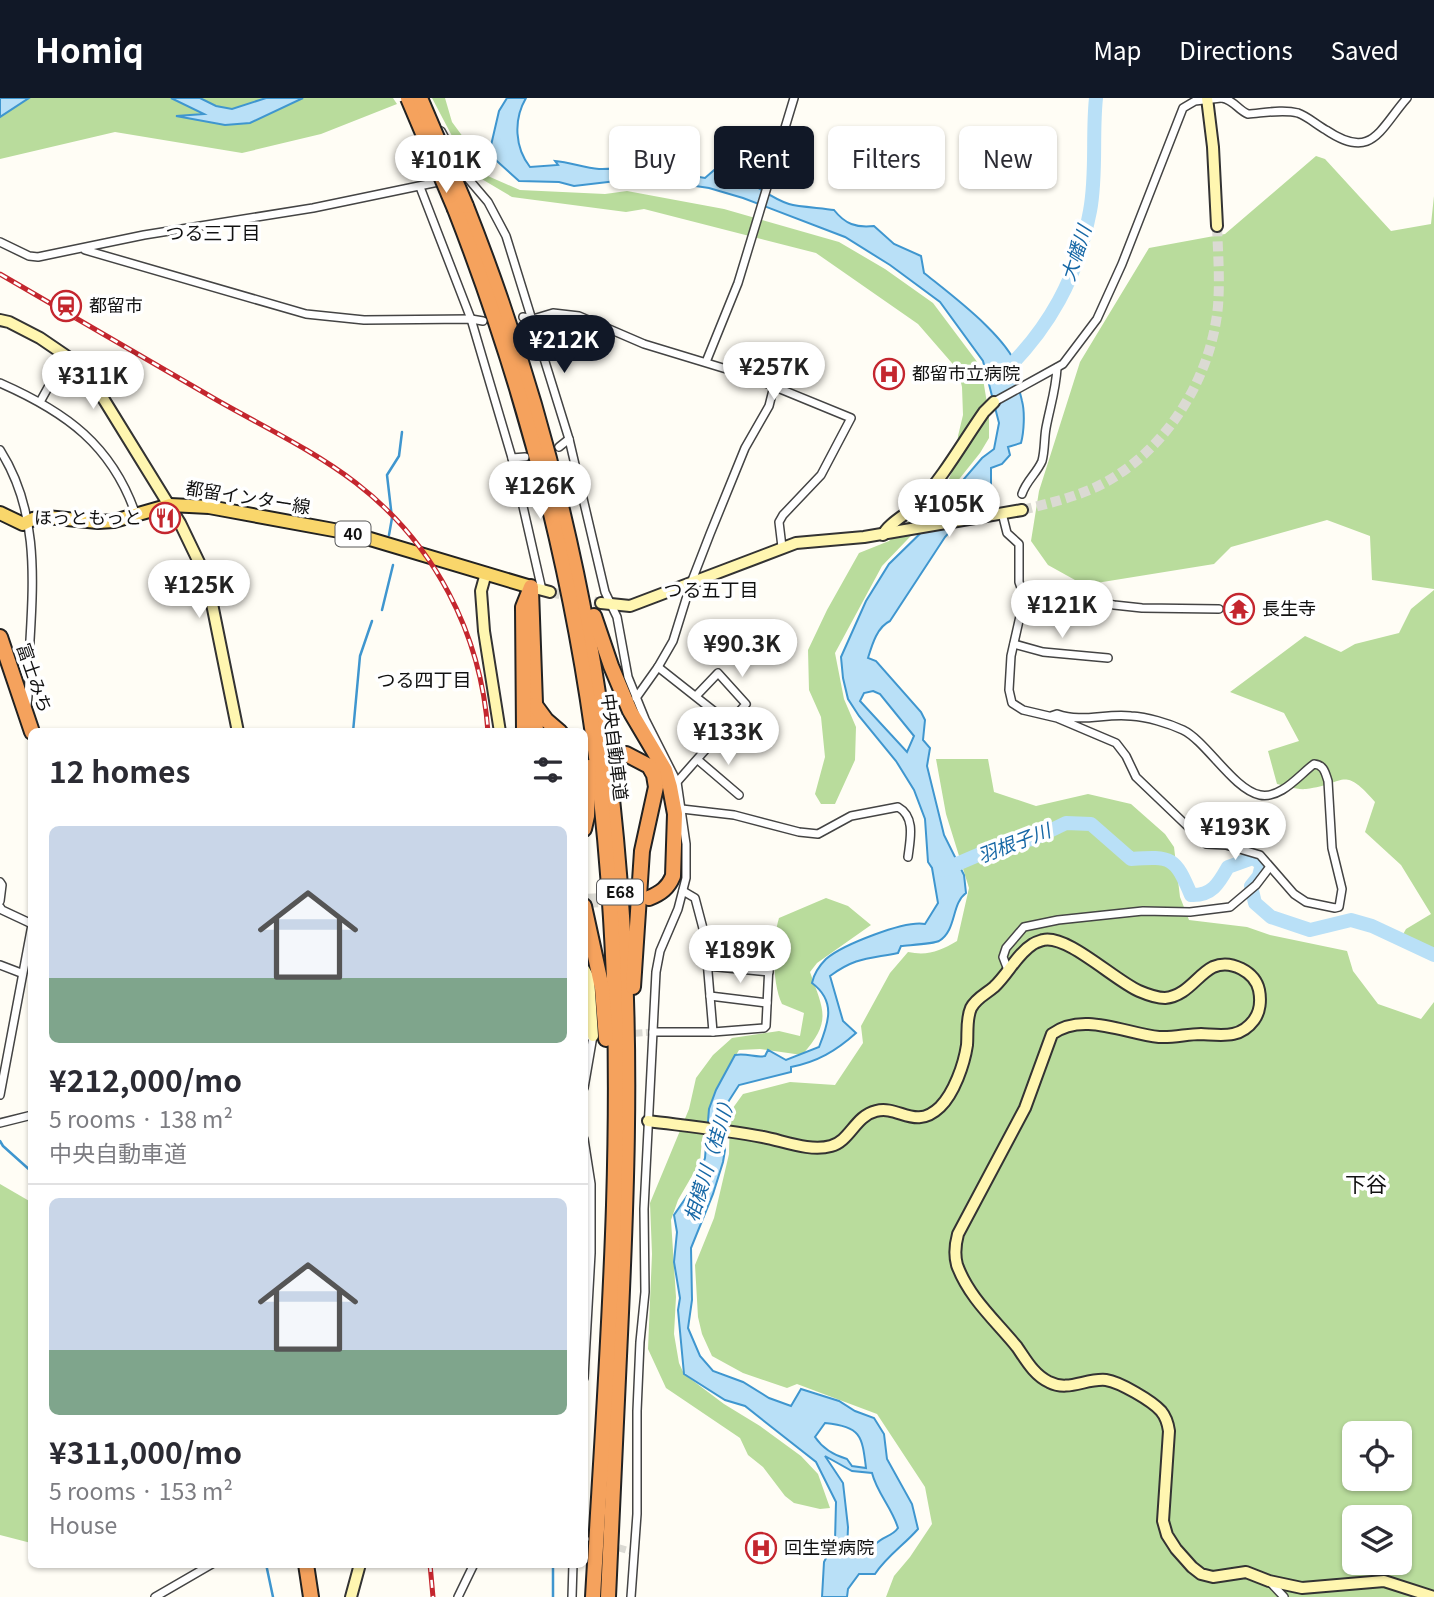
<!DOCTYPE html>
<meta charset="utf-8">
<style>
body{margin:0;font-family:Georgia,"Noto Sans JP",serif;background:#f7f7f7;color:#2b2b33;height:100vh;display:flex;flex-direction:column;font-size:26px;white-space:nowrap}
*{box-sizing:border-box;margin:0}
p{font-size:23px;color:#7c7c81}
.icon{flex:none;width:38px;height:38px;fill:none;stroke:currentColor;stroke-width:2;stroke-linecap:round;stroke-linejoin:round}
.map{position:relative;flex:1;overflow:hidden}
.drawer{position:absolute;left:28px;top:630px;width:560px;height:840px;display:flex;flex-direction:column;background:#fff;border-radius:10px;box-shadow:0 2px 5px #0004}
.drawer>*{flex:none}
.banner{position:absolute;left:609px;top:28px;width:665px;height:63px;display:flex;gap:14px}
.tools{position:absolute;left:1342px;top:1323px;display:grid;gap:14px}
.tools a{display:grid;place-items:center;width:70px;height:70px;border-radius:10px;background:#fff;box-shadow:0 2px 5px #0004;font-size:35px}
.price{position:absolute;translate:-50% -60px;padding:0 16px;border-radius:24px;background:#fff;color:#222;font-size:23px;line-height:46px;filter:drop-shadow(0 2px 4px #0008)}
.price::after{content:'';position:absolute;left:50%;top:42px;width:21px;height:16px;margin-left:-10px;background:inherit;clip-path:polygon(0 0,100% 0,50% 100%)}
.price.on{background:#111827;color:#fff}
ul{padding:0;list-style:none}
li{display:grid;align-content:center;gap:14px;height:371px;padding:0 21px}
li+li{border-top:2px solid #e1e1e2}
li span{display:grid;place-items:center;height:217px;border-radius:10px;color:#555}
li>.icon{margin-inline-start:auto}
span .icon{width:126px;height:126px;fill:#fffc;stroke-width:1}
li b{font-size:30px}
h2{display:flex;justify-content:space-between;align-items:center;height:84px;padding:0 21px;font-size:30px}
.pill{padding:0 24px;border-radius:10px;background:#fff;box-shadow:0 2px 5px #0004;font-size:24px;line-height:63px}
.pill.on{background:#111827;color:#fff}
header{display:flex;align-items:center;gap:42px;box-sizing:border-box;height:98px;padding:0 35px;background:#111827;color:#fff}
header strong{font-size:33px}
nav{display:flex;gap:38px;margin-inline-start:auto;font-size:24px}
.map>svg:first-child{display:block}
</style>
<header>
<strong>Homiq</strong>
<nav><a>Map</a><a>Directions</a><a>Saved</a></nav>
</header>
<div class="map">
<svg width="1434" height="1499" viewBox="0 0 1434 1499">
<rect width="100%" height="100%" fill="#fffdf5"/>
<g fill="#b9dc9c" fill-rule="evenodd">
<path d="M 0,0 L 393,0 L 397,6 L 321,36 L 242,55 L 115,34 L 0,61 Z"/>
<path d="M 432,0 L 445,0 L 452,24 L 469,47 L 481,75 L 520,92 L 605,96 L 627,93 L 724,111 L 839,144 L 885,171 L 933,205 L 981,269 L 989,317 L 989,340 L 980,355 L 929,419 L 882,468 L 835,555 L 844,601 L 856,629 L 855,662 L 835,706 L 821,706 L 815,696 L 825,659 L 821,619 L 809,592 L 808,552 L 827,512 L 859,455 L 889,443 L 947,385 L 956,365 L 958,338 L 963,317 L 962,289 L 958,272 L 918,226 L 816,155 L 644,111 L 626,114 L 512,99 L 480,80 L 462,57 Z"/>
<path d="M 1316,58 L 1325,61 L 1391,133 L 1431,126 L 1434,98 L 1434,491 L 1372,482 L 1370,438 L 1327,422 L 1231,449 L 1214,466 L 1084,487 L 1048,467 L 1031,443 L 1039,393 L 1080,264 L 1149,150 L 1225,136 Z"/>
<path d="M 1434,492 L 1434,863 L 1401,840 L 1406,831 L 1431,816 L 1401,767 L 1365,734 L 1375,704 C 1342,666 1345,687 1306,691 C 1297,692 1286,688 1277,686 L 1268,653 L 1299,643 L 1284,615 L 1230,594 L 1305,538 L 1341,554 L 1355,546 L 1399,535 L 1411,511 Z"/>
<path d="M 936,661 L 988,661 L 994,694 L 1036,708 L 1088,696 L 1131,706 L 1165,736 L 1174,749 L 1180,799 L 1189,822 L 1247,829 L 1270,837 L 1347,853 L 1353,873 L 1378,906 L 1421,921 L 1434,904 L 1434,1499 L 886,1499 L 894,1478 L 910,1459 L 932,1426 L 925,1389 L 877,1316 L 797,1286 L 787,1290 L 743,1275 L 712,1258 L 702,1236 L 698,1219 L 695,1167 L 714,1120 L 729,1056 L 730,1014 L 743,996 L 790,984 L 835,987 L 863,945 L 861,928 L 890,875 L 908,854 C 928,858 940,853 957,843 L 969,790 L 946,716 ZM 1354,1335 L 1400,1335 L 1400,1381 L 1354,1381 ZM 1354,1419 L 1400,1419 L 1400,1465 L 1354,1465 Z"/>
<path d="M 826,800 L 848,808 L 871,827 L 817,865 L 810,874 C 824,914 832,923 802,957 L 760,951 L 739,952 L 716,992 L 702,1041 L 700,1064 L 678,1102 L 671,1122 L 676,1199 L 674,1236 L 679,1265 L 684,1276 L 724,1306 L 760,1328 L 801,1358 L 818,1376 L 830,1410 L 820,1411 L 794,1405 L 785,1398 L 763,1369 L 748,1357 L 740,1340 L 666,1290 L 648,1251 L 652,1156 L 650,1105 L 689,1011 L 696,980 L 713,957 L 732,940 L 779,933 L 800,938 L 804,915 L 782,906 C 772,885 772,843 779,820 Z"/>
<path d="M 0,1086 L 31,1104 L 31,1445 L 0,1437 Z"/>
</g>
<g fill="#b9e0f7" stroke="#3f96cf" stroke-width="2" fill-rule="evenodd">
<path d="M 0,0 L 29,0 L 0,19 Z"/>
<path d="M 171,0 L 200,0 L 216,8 L 232,11 L 266,0 L 303,0 L 250,25 L 225,27 L 176,18 L 204,16 Z"/>
<path d="M 507,0 L 526,0 C 513,22 515,50 530,69 L 558,67 L 555,63 C 570,64 584,70 599,71 C 619,72 640,65 661,66 L 663,73 L 705,80 L 720,67 C 743,76 764,98 789,106 C 799,109 822,110 834,112 C 845,126 856,130 874,128 L 894,146 L 921,158 L 924,175 C 950,196 1014,243 1019,276 C 1020,280 1018,283 1018,287 C 1019,292 1021,298 1022,303 C 1025,314 1024,334 1021,345 L 1008,349 L 1010,357 L 1002,366 L 991,370 L 991,387 L 945,439 L 890,523 C 877,529 872,547 868,560 L 876,563 L 921,614 L 925,622 L 923,642 L 930,650 L 927,668 L 944,737 L 964,777 L 966,795 C 951,806 957,832 939,843 C 933,846 909,847 901,848 L 898,855 C 868,861 856,859 830,878 L 843,923 L 856,935 C 836,953 817,964 791,969 L 791,974 L 739,987 L 723,1012 L 722,1040 L 725,1052 L 723,1064 L 713,1096 L 691,1150 L 692,1202 L 688,1230 L 700,1258 L 713,1273 L 743,1284 L 769,1300 L 791,1308 L 801,1291 L 839,1303 L 855,1313 L 874,1320 L 884,1336 L 887,1361 L 912,1406 L 918,1431 C 904,1447 887,1458 875,1476 L 859,1476 L 848,1491 L 847,1499 L 822,1499 L 824,1464 L 835,1443 L 836,1404 L 816,1364 L 745,1308 L 725,1302 L 684,1276 L 678,1212 L 680,1200 L 674,1164 L 677,1134 L 674,1117 L 696,1085 L 705,1060 L 709,1011 L 716,992 L 735,957 C 748,955 755,960 765,958 L 768,952 L 786,962 L 819,949 C 829,924 836,903 812,885 C 814,875 819,868 826,861 C 842,847 905,822 925,826 L 938,805 L 932,770 L 928,764 L 925,721 L 914,692 L 896,663 L 859,618 L 848,601 L 843,580 L 841,559 L 866,503 L 889,466 L 935,421 L 963,382 L 982,360 L 994,351 L 999,325 L 983,263 L 940,204 L 890,167 L 845,139 L 743,100 L 709,90 L 642,80 L 574,88 L 559,84 L 519,83 L 489,56 L 499,13 ZM 873,593 L 880,596 L 914,638 L 907,654 L 860,603 L 864,595 ZM 825,1325 C 861,1329 862,1337 866,1370 L 852,1368 L 847,1361 C 833,1357 823,1351 815,1339 ZM 825,1358 L 852,1373 L 872,1375 C 877,1395 892,1410 898,1430 C 892,1439 882,1438 875,1447 L 857,1450 L 847,1455 L 848,1429 L 843,1385 Z"/>
</g>
<g fill="none" stroke-linecap="round" stroke-linejoin="round">
<g stroke="#3f96cf" stroke-width="2.5">
<path d="M 389,437 L 392,420 L 387,377 L 399,358 L 402,334"/>
<path d="M 382,512 L 393,467"/>
<path d="M 353,634 L 360,558 L 372,523"/>
<path d="M 0,1043 L 3,1048 L 32,1074"/>
<path d="M 266,1466 L 273,1499"/>
<path d="M 553,1499 L 553,1466"/>
</g>
<g stroke="#b9e0f7" stroke-width="14">
<path d="M 1001,277 C 1049,231 1078,179 1090,113 C 1097,76 1092,37 1096,0"/>
<path d="M 943,772 L 1006,745 L 1033,741 L 1066,725 L 1091,726 L 1131,761 C 1172,758 1175,759 1191,797 C 1212,798 1219,785 1228,769 L 1253,760 L 1262,766 L 1259,778 L 1251,788 L 1255,805 L 1271,819 L 1310,832 L 1351,822 L 1372,828 L 1434,857"/>
</g>
<g stroke="#dbdad3" stroke-width="7" stroke-dasharray="7 3.5" stroke-linecap="butt">
<path d="M 625,936 L 653,934"/>
<path d="M 609,1447 L 630,1453"/>
</g>
<g stroke="#dbdad3" stroke-width="10" stroke-dasharray="10 5" stroke-linecap="butt">
<path d="M 1022,412 C 1047,406 1071,400 1094,390 C 1163,358 1211,283 1218,208 C 1220,181 1218,155 1217,128"/>
<path d="M 550,494 L 601,505"/>
</g>
<g stroke="#dbdad3" stroke-width="14" stroke-dasharray="14 7" stroke-linecap="butt">
<path d="M 584,643 L 626,656"/>
<path d="M 584,803 L 649,800"/>
</g>
<g stroke="#444" stroke-width="10">
<g id="street">
<path d="M 1222,0 C 1234,2 1238,12 1248,16 C 1263,15 1283,11 1298,15 C 1307,18 1317,27 1326,32 C 1372,63 1379,32 1407,0"/>
<path d="M 441,33 L 465,77 L 488,104 L 506,138 L 569,341 L 605,494 L 617,519 L 628,579 L 645,621 L 677,684 L 686,746 L 686,780 L 678,811 L 660,853 L 656,874 L 644,1111 L 645,1194 L 640,1244 L 637,1313 L 637,1416 L 631,1499"/>
<path d="M 420,89 L 471,221 L 512,360 L 542,492"/>
<path d="M 0,144 L 29,158 L 38,159 L 144,137 L 313,110 L 443,83"/>
<path d="M 85,152 L 306,216 L 364,222 L 471,221 L 483,223"/>
<path d="M 523,219 L 533,221 L 553,215 L 579,218 L 644,246 L 746,277 L 851,320 L 821,377 L 783,417 L 779,424 L 782,449"/>
<path d="M 706,264 L 738,185 L 794,0"/>
<path d="M 0,285 C 66,314 112,347 136,417"/>
<path d="M 40,304 L 66,257"/>
<path d="M 994,304 L 1063,266 L 1097,221 L 1122,166 L 1183,10 L 1195,3 L 1221,0"/>
<path d="M 559,349 L 569,341"/>
<path d="M 0,352 C 37,410 34,475 30,542 C 29,563 30,586 27,607"/>
<path d="M 512,360 L 525,359"/>
<path d="M 1022,396 C 1026,383 1037,375 1042,363 C 1045,352 1044,341 1046,330 C 1050,309 1056,291 1057,270"/>
<path d="M 1002,415 L 1007,435 L 1019,446 L 1019,484 L 1023,495 L 1023,505 L 1011,558 L 1009,592 L 1012,605 L 1023,612 L 1057,620 L 1116,645 L 1126,658 L 1136,679 L 1206,746 L 1226,747 L 1260,757 L 1294,796 L 1306,804 L 1335,810 L 1339,809 L 1342,791 L 1332,750 L 1328,683 C 1325,674 1324,667 1314,666 C 1299,677 1281,701 1260,697 C 1234,692 1206,643 1183,632 C 1168,625 1147,619 1131,618 C 1105,615 1082,625 1057,616 L 1051,618"/>
<path d="M 1023,495 L 1076,498 L 1114,507 L 1142,510 L 1219,511"/>
<path d="M 1014,546 L 1043,554 L 1108,560"/>
<path d="M 658,569 L 729,625 L 677,684"/>
<path d="M 697,597 L 718,575 L 746,606 L 729,625 L 755,648"/>
<path d="M 636,600 L 658,569 L 673,543 L 691,485 L 710,436 L 745,350 L 769,308 L 774,288"/>
<path d="M 698,662 L 739,697"/>
<path d="M 682,711 L 734,717 L 799,734 L 818,736 L 851,718 L 898,709 C 916,719 910,742 908,759"/>
<path d="M 0,784 L 2,787 L 0,803"/>
<path d="M 683,793 L 695,800 L 705,838 L 713,934"/>
<path d="M 0,809 L 2,812 L 32,826"/>
<path d="M 0,867 L 21,875"/>
<path d="M 707,868 L 769,874"/>
<path d="M 1008,872 L 1003,859 L 1006,850 L 1024,829 L 1058,822 L 1143,813 L 1190,814 L 1230,809 L 1256,787 L 1269,770"/>
<path d="M 710,898 L 767,905"/>
<path d="M 653,934 L 713,934 L 764,930 L 766,928 L 770,846 L 705,838"/>
<path d="M 584,938 L 593,938 L 584,990"/>
<path d="M 0,997 L 32,827"/>
<path d="M 0,1025 L 32,1017"/>
<path d="M 584,1041 L 591,1086 L 591,1155 L 584,1280"/>
<path d="M 584,1441 L 585,1441"/>
<path d="M 1270,1484 L 1284,1499"/>
<path d="M 155,1499 L 212,1466"/>
<path d="M 458,1499 L 474,1466"/>
<path d="M 572,1499 L 573,1466"/>
</g>
</g>
<g stroke="#333" stroke-width="14">
<g id="secondary">
<path d="M 1207,0 L 1213,49 L 1217,128"/>
<path d="M 0,222 L 9,224 L 40,240 L 81,268 L 98,292 L 180,425 L 207,481 L 238,634"/>
<path d="M 883,437 C 887,426 909,415 919,405 C 944,378 963,344 984,314 L 994,304"/>
<path d="M 486,475 L 481,493 L 484,533 L 500,634"/>
<path d="M 531,489 L 550,494"/>
<path d="M 601,505 L 630,508 L 796,445 L 864,439 L 1022,412"/>
<path d="M 584,871 L 589,880 L 593,938"/>
<path d="M 648,1023 C 687,1028 726,1032 763,1039 C 784,1043 810,1054 831,1048 C 850,1043 855,1018 876,1013 C 899,1007 915,1033 940,1009 C 954,995 964,967 967,947 C 968,935 966,921 971,910 C 976,900 986,896 994,889 C 1008,876 1017,856 1033,846 C 1036,844 1040,843 1043,842 C 1067,836 1114,882 1139,893 C 1146,896 1157,900 1165,900 C 1187,898 1197,877 1213,869 C 1231,861 1255,874 1259,892 C 1261,902 1260,914 1254,922 C 1240,941 1222,937 1201,936 C 1187,936 1174,940 1159,939 C 1126,936 1083,913 1052,936 L 1025,1010 L 958,1136 C 955,1147 954,1156 957,1167 C 969,1200 996,1223 1017,1249 C 1026,1262 1034,1277 1049,1284 C 1068,1294 1086,1280 1106,1282 C 1120,1284 1152,1303 1161,1313 C 1166,1319 1168,1326 1169,1333 L 1163,1423 L 1167,1437 L 1176,1451 L 1192,1469 L 1201,1476 L 1213,1479 L 1246,1474 L 1269,1483 L 1302,1490 L 1384,1483 L 1434,1499"/>
<path d="M 351,1499 L 360,1466"/>
</g>
</g>
<g stroke="#222" stroke-width="16">
<path id="primary" d="M 0,415 L 23,426 L 33,421 L 46,419 L 98,424 L 114,423 L 170,407 L 209,409 L 350,435 L 531,489"/>
</g>
<g stroke="#222" stroke-width="18">
<g id="highway">
<path d="M 466,108 C 556,335 607,575 622,818 C 632,965 626,1112 619,1258 C 615,1338 612,1419 608,1499"/>
<path d="M 455,111 C 544,339 597,576 611,820 C 625,1046 606,1273 593,1499"/>
<path d="M 531,492 L 536,634"/>
<path d="M 594,518 L 611,568 L 630,613 L 665,672 L 670,689 L 675,716 L 673,778 C 668,790 661,795 649,800"/>
<path d="M 0,539 L 32,634"/>
<path d="M 535,607 L 546,622 L 560,634"/>
<path d="M 524,634 L 523,509 L 531,489"/>
<path d="M 626,656 L 649,668 L 654,677 L 656,689 L 642,753 L 633,889"/>
<path d="M 584,731 L 587,718 L 589,669"/>
<path d="M 584,808 L 602,890 L 606,941"/>
<path d="M 306,1466 L 311,1499"/>
</g>
</g>
<use href="#street" stroke="#fff" stroke-width="7"/>
<use href="#secondary" stroke="#fff6b0" stroke-width="10"/>
<use href="#primary" stroke="#f9d66b" stroke-width="12"/>
<use href="#highway" stroke="#f5a25d" stroke-width="14"/>
<g stroke="#c4262e" stroke-width="5">
<g id="rail">
<path d="M 0,176 C 72,218 143,259 215,301 C 262,328 313,352 356,385 C 434,445 481,535 488,634"/>
<path d="M 430,1466 L 433,1499"/>
</g>
</g>
<use href="#rail" stroke="#fff" stroke-width="2.5" stroke-dasharray="8" stroke-linecap="butt"/>
<g stroke="#222" stroke-width="18" stroke-linecap="butt">
<g id="highway-bridge">
<path d="M 408,0 L 455,111"/>
<path d="M 420,0 L 466,108"/>
</g>
</g>
<use href="#highway-bridge" stroke="#f5a25d" stroke-width="14"/>
</g>
<defs>
<g id="station-ring" transform="scale(1.575)"><circle r="9.5" fill="#fff" stroke="#c4262e" stroke-width="1.5"/><path d="M-3-6H3Q5-6 5-4V2Q5 4 3 4L4.5 6H3L1.5 4h-3L-3 6H-4.5L-3 4Q-5 4-5 2V-4Q-5-6-3-6ZM-3.5-4v3h7v-3ZM-3.5 1v1.5H-2V1ZM2 1v1.5H3.5V1Z" fill="#c4262e"/></g>
<g id="hospital-ring" transform="scale(1.575)"><circle r="9.5" fill="#fff" stroke="#c4262e" stroke-width="1.5"/><path d="M-5-5h3v3.5h4V-5h3V5h-3V1.5h-4V5h-3Z" fill="#c4262e"/></g>
<g id="restaurant-ring" transform="scale(1.575)"><circle r="9.5" fill="#fff" stroke="#c4262e" stroke-width="1.5"/><path d="M-5-6h1v4h1v-4h1v4h1v-4h1v5L-1.5 .5V6h-2V.5L-5-1ZM5-6V6H3V1.5H1.5Q1.5-4 5-6Z" fill="#c4262e"/></g>
<g id="temple-ring" transform="scale(1.575)"><circle r="9.5" fill="#fff" stroke="#c4262e" stroke-width="1.5"/><path d="M0-6L5-2H3V0L6.5 2.5H4V6H1.5V3h-3V6H-4V2.5H-6.5L-3 0V-2H-5Z" fill="#c4262e"/></g>
</defs>
<g fill-rule="evenodd">
<use href="#station-ring" x="66" y="208"/>
<use href="#hospital-ring" x="889" y="276"/>
<use href="#restaurant-ring" x="165" y="420"/>
<use href="#temple-ring" x="1239" y="511"/>
<use href="#hospital-ring" x="761" y="1450"/>
</g>
<g text-anchor="middle" stroke-width="7" stroke-linejoin="round" paint-order="stroke">
<g fill="#fff" stroke="#585858" stroke-width="2">
<rect x="335.5" y="423.5" width="35" height="25" rx="5"/>
<rect x="597" y="781.5" width="46" height="25" rx="5"/>
</g>
<g font-size="16" font-weight="bold" fill="#111">
<text x="353" y="442">40</text>
<text x="620" y="800">E68</text>
</g>
<g font-size="18" fill="#111" stroke="#fff" text-anchor="start">
<text x="89" y="214">都留市</text>
<text x="912" y="282">都留市立病院</text>
<text x="142" y="426" text-anchor="end">ほっともっと</text>
<text x="1262" y="517">長生寺</text>
<text x="784" y="1456">回生堂病院</text>
</g>
<g font-size="18" fill="#111" stroke="#fff">
<text transform="translate(248 400) rotate(9)" y="6">都留インター線</text>
<text transform="translate(34 580) rotate(71)" y="6">富士みち</text>
<text transform="translate(614 649) rotate(83)" y="6">中央自動車道</text>
</g>
<g font-size="19" fill="#111" stroke="#fff">
<text x="213" y="142">つる三丁目</text>
<text x="711" y="499">つる五丁目</text>
<text x="424" y="589">つる四丁目</text>
</g>
<g font-size="19" font-style="italic" fill="#1768a6" stroke="#fff">
<text transform="translate(1076 155) rotate(-72)" y="7">大幡川</text>
<text transform="translate(1014 745) rotate(-21)" y="7">羽根子川</text>
<text transform="translate(710 1059) rotate(-73)" y="7">相模川（桂川）</text>
</g>
<g font-size="21" fill="#111" stroke="#fff">
<text x="1366" y="1094">下谷</text>
</g>
</g>
</svg>
<div class="tools">
<a><svg class="icon" aria-label="locate" viewBox="0 0 24 24"><circle cx="12" cy="12" r="6"/><path d="M12 2v4M12 18v4M2 12h4M18 12h4"/></svg></a>
<a><svg class="icon" aria-label="layers" viewBox="0 0 24 24"><path d="M12 4l9 5-9 5-9-5zM3 14l9 5 9-5"/></svg></a>
</div>
<b class="price" style="left:446px;top:97px">¥101K</b>
<b class="price on" style="left:564px;top:277px">¥212K</b>
<b class="price" style="left:774px;top:304px">¥257K</b>
<b class="price" style="left:93px;top:313px">¥311K</b>
<b class="price" style="left:540px;top:423px">¥126K</b>
<b class="price" style="left:949px;top:441px">¥105K</b>
<b class="price" style="left:199px;top:522px">¥125K</b>
<b class="price" style="left:1062px;top:542px">¥121K</b>
<b class="price" style="left:742px;top:581px">¥90.3K</b>
<b class="price" style="left:728px;top:669px">¥133K</b>
<b class="price" style="left:1235px;top:764px">¥193K</b>
<b class="price" style="left:740px;top:887px">¥189K</b>
<div class="banner">
<a class="pill">Buy</a>
<a class="pill on">Rent</a>
<a class="pill">Filters</a>
<a class="pill">New</a>
</div>
<section class="drawer">
<h2>12 homes<svg class="icon" aria-label="filters" viewBox="0 0 24 24"><path d="M4 7h16M4 17h16"/><circle cx="9" cy="7" r="2"/><circle cx="15" cy="17" r="2"/></svg></h2>
<ul>
<li><span style="background:linear-gradient(#c9d6e8 70%,#7fa58c 0)"><svg class="icon" aria-label="home" viewBox="0 0 24 24"><path d="M3 11l9-7 9 7M6 9v11h12V9"/></svg></span><div><b>¥212,000/mo</b><p>5 rooms · 138 m²</p><p>中央自動車道</p></div></li>
<li><span style="background:linear-gradient(#c9d6e8 70%,#7fa58c 0)"><svg class="icon" aria-label="home" viewBox="0 0 24 24"><path d="M3 11l9-7 9 7M6 9v11h12V9"/></svg></span><div><b>¥311,000/mo</b><p>5 rooms · 153 m²</p><p>House</p></div></li>
</ul>
</section>
</div>
